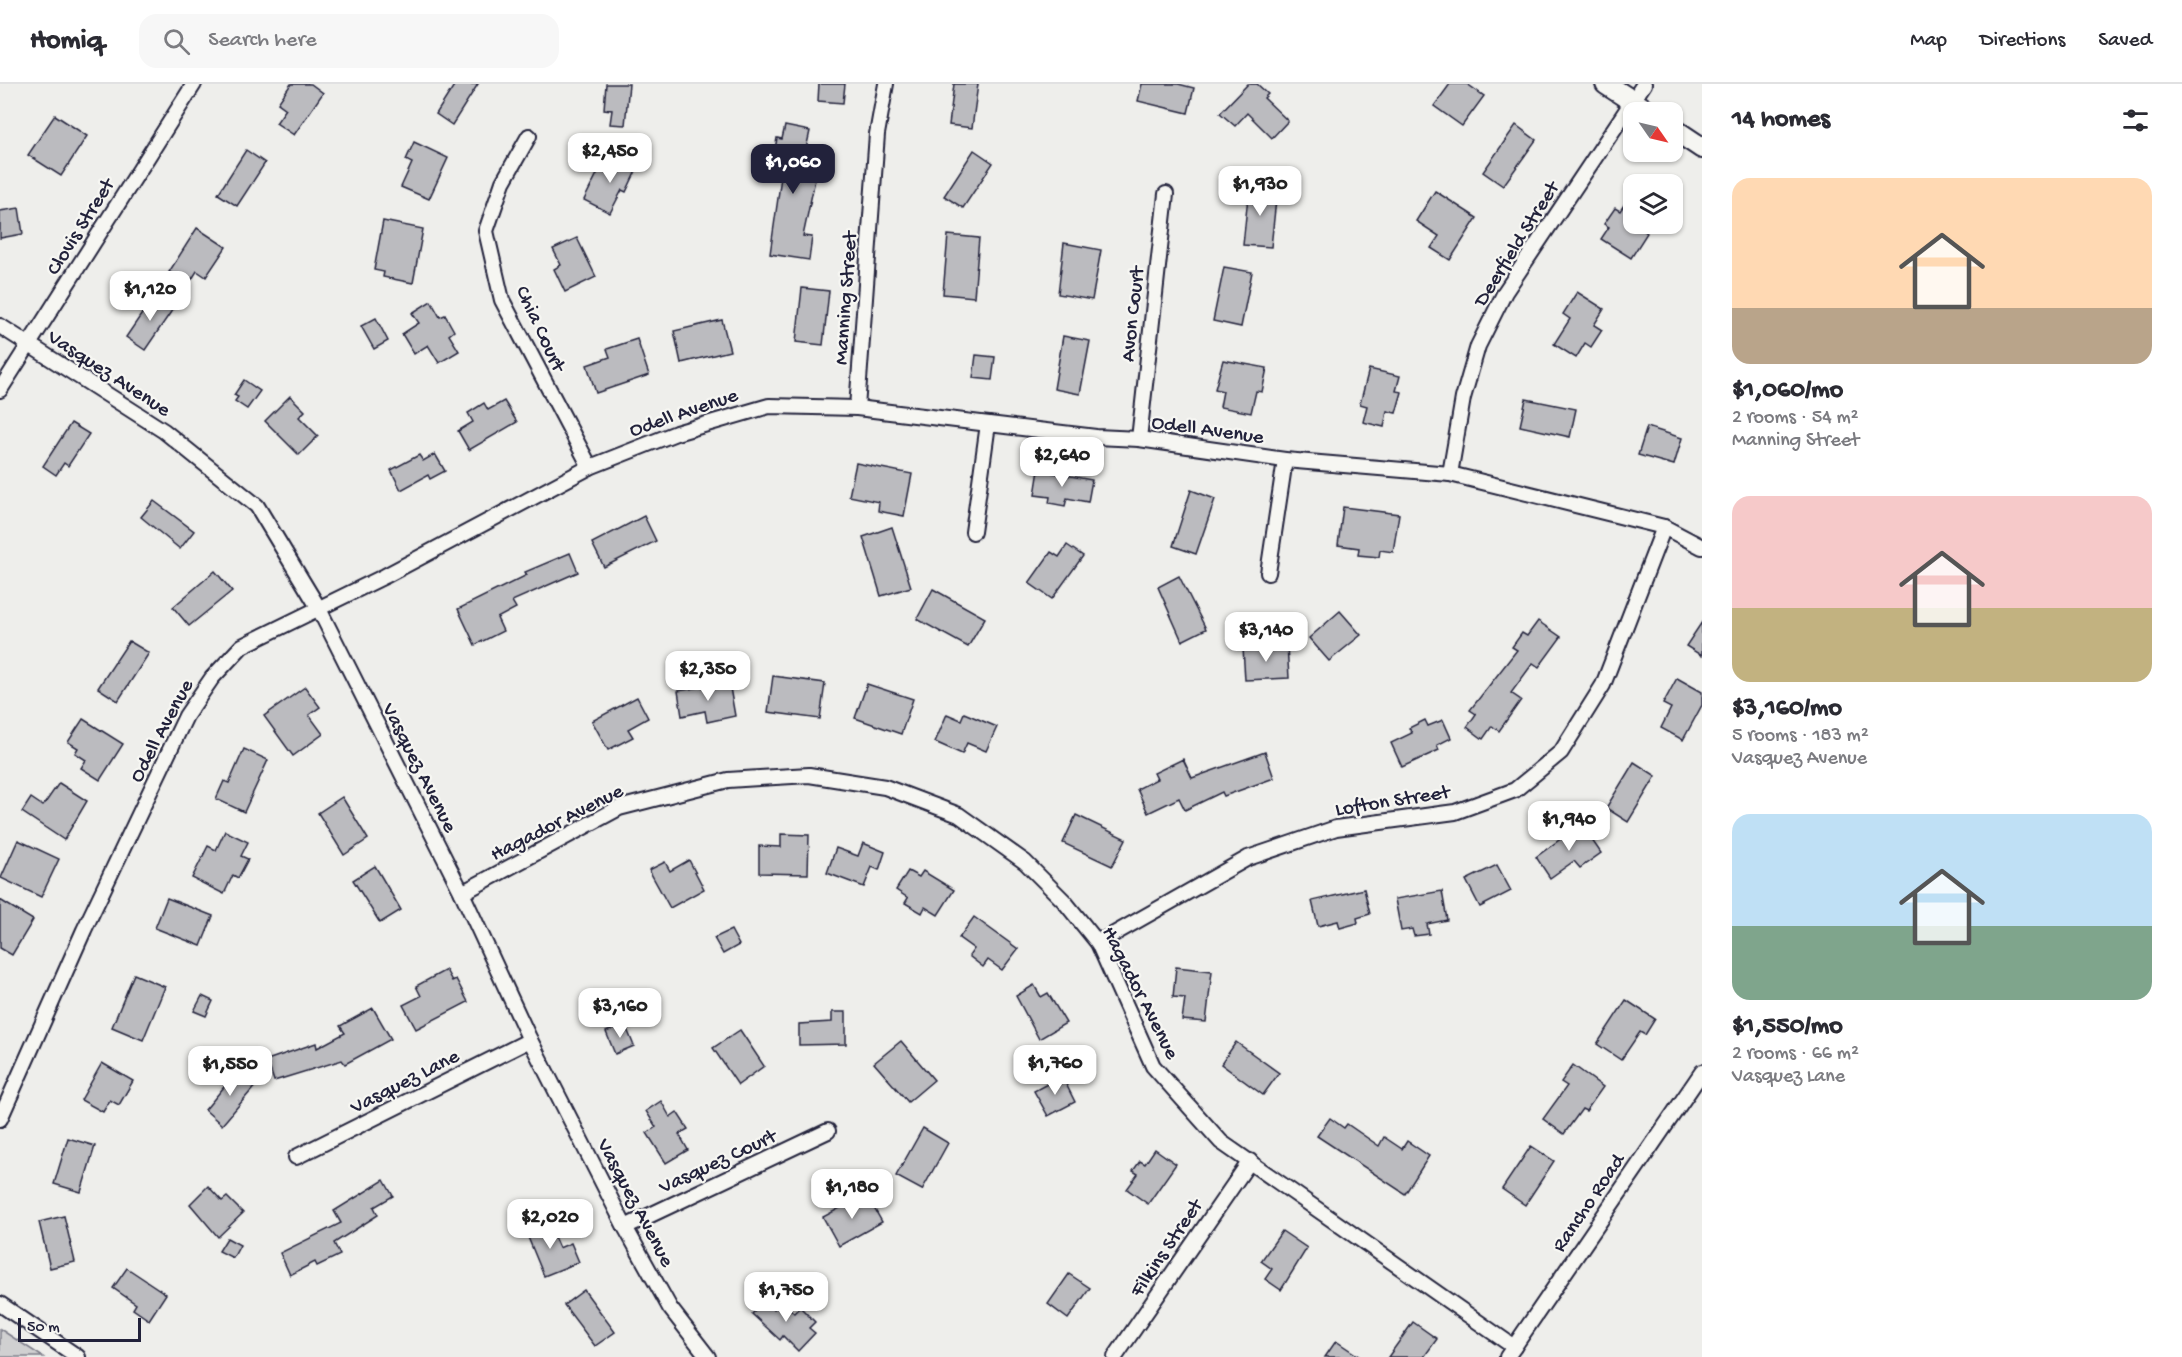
<!DOCTYPE html>
<meta charset="utf-8">
<style>
body{margin:0;font-family:"Gochi Hand",sans-serif;background:#f7f7f7;color:#2b2b33;height:100vh;display:flex;flex-direction:column;font-size:22px;white-space:nowrap}
*{box-sizing:border-box;margin:0}
p{font-size:20px;color:#7c7c81}
.icon{flex:none;width:33px;height:33px;fill:none;stroke:currentColor;stroke-width:2;stroke-linecap:round;stroke-linejoin:round}
.map{position:relative;flex:1;overflow:hidden}
.drawer{display:flex;flex-direction:column;background:#fff;width:480px}
.drawer>*{flex:none}
.needle{width:39px;rotate:124deg}
.controls{position:absolute;left:1623px;top:18px;display:grid;gap:12px}
.controls a{display:grid;place-items:center;width:60px;height:60px;border-radius:12px;background:#fff;box-shadow:0 2px 4px #0004;font-size:30px}
.scale{position:absolute;left:18px;bottom:15px;width:123px;box-sizing:border-box;padding-left:6px;border:3px solid #22223b;border-top:0;font-size:16px;line-height:21px;white-space:nowrap;color:#22223b;-webkit-text-stroke:4px #f6f6f2;paint-order:stroke}
.price{position:absolute;translate:-50% -51px;padding:0 14px;border-radius:12px;background:#fff;color:#222;font-size:20px;line-height:39px;filter:drop-shadow(0 2px 3px #0008)}
.price::after{content:'';position:absolute;left:50%;top:36px;width:18px;height:14px;margin-left:-9px;background:inherit;clip-path:polygon(0 0,100% 0,50% 100%)}
.price.active{background:#22223b;color:#fff}
ul{padding:0;list-style:none}
li{display:grid;align-content:center;gap:12px;height:318px;padding:0 30px}
li span{display:grid;place-items:center;height:186px;border-radius:18px;color:#555}
li>.icon{margin-inline-start:auto}
span .icon{width:108px;height:108px;fill:#fffc;stroke-width:1}
li b{font-size:26px}
h2{display:flex;justify-content:space-between;align-items:center;height:72px;padding:0 30px;font-size:26px}
header{display:flex;align-items:center;gap:36px;box-sizing:border-box;height:84px;padding:0 30px;background:#fff;border-bottom:2px solid #e1e1e2}
header strong{font-size:28px}
nav{display:flex;gap:33px;margin-inline-start:auto;font-size:21px}
.search{width:420px;height:54px;background:#f7f7f7;display:flex;align-items:center;gap:15px;box-sizing:border-box;padding:0 21px;border-radius:18px;color:#7c7c81;font-size:22px}
main{display:flex;flex:1;min-height:0}
.map>svg:first-child{display:block}
</style>
<header>
<strong>Homiq</strong>
<div class="search"><svg class="icon" aria-label="search" viewBox="0 0 24 24"><circle cx="10" cy="10" r="6"/><path d="M15 15l6 6"/></svg>Search here</div>
<nav><a>Map</a><a>Directions</a><a>Saved</a></nav>
</header>
<main>
<div class="map">
<svg width="1702" height="1273" viewBox="0 0 1702 1273">
<rect width="100%" height="100%" fill="#eeeeeb"/>
<filter id="ink" filterUnits="userSpaceOnUse"><feTurbulence type="fractalNoise" baseFrequency=".0167" numOctaves="2"/><feDisplacementMap in="SourceGraphic" scale="12" xChannelSelector="R" yChannelSelector="G"/><feConvolveMatrix kernelMatrix="1 2 1 2 8 2 1 2 1" color-interpolation-filters="sRGB"/></filter>
<g filter="url(#ink)">
<path fill="#d0d0d1" stroke="#797986" stroke-width="1.5" d="M 0,1245 L 43,1273 L 0,1273 Z"/>
<g fill="#bbbbbf" stroke="#22223b" stroke-width="1.5">
<path d="M 291,0 L 311,0 L 323,9 L 294,51 L 276,39 L 286,25 L 278,19 Z"/>
<path d="M 455,0 L 478,0 L 452,41 L 436,30 Z"/>
<path d="M 606,0 L 629,0 L 625,41 L 610,40 L 612,26 L 604,25 Z"/>
<path d="M 819,0 L 845,0 L 843,19 L 818,17 Z"/>
<path d="M 954,0 L 978,0 L 972,44 L 949,41 Z"/>
<path d="M 1142,0 L 1178,0 L 1194,4 L 1188,29 L 1138,17 Z"/>
<path d="M 1248,0 L 1257,0 L 1268,10 L 1264,14 L 1288,37 L 1272,54 L 1247,29 L 1235,42 L 1220,29 Z"/>
<path d="M 1450,0 L 1467,0 L 1484,12 L 1462,42 L 1434,22 Z"/>
<path d="M 55,31 L 87,52 L 61,92 L 28,71 Z"/>
<path d="M 1516,41 L 1536,56 L 1503,102 L 1483,88 Z"/>
<path d="M 785,42 L 810,47 L 804,74 L 819,77 L 803,152 L 812,153 L 809,176 L 770,170 L 783,79 L 773,77 L 777,54 L 782,55 Z"/>
<path d="M 414,58 L 448,74 L 429,115 L 401,103 L 412,79 L 406,76 Z"/>
<path d="M 246,66 L 265,79 L 237,122 L 218,110 Z"/>
<path d="M 974,66 L 993,79 L 963,124 L 944,112 Z"/>
<path d="M 606,72 L 636,87 L 626,108 L 622,106 L 610,129 L 584,116 Z"/>
<path d="M 1249,103 L 1277,106 L 1271,163 L 1243,161 Z"/>
<path d="M 1634,106 L 1634,140 L 1646,140 L 1642,145 L 1647,149 L 1631,174 L 1601,155 L 1609,143 L 1604,140 L 1615,124 L 1620,127 Z"/>
<path d="M 1435,107 L 1477,134 L 1450,176 L 1431,164 L 1439,152 L 1416,137 Z"/>
<path d="M 19,124 L 23,150 L 0,154 L 0,127 Z"/>
<path d="M 383,137 L 423,145 L 413,199 L 383,193 L 384,188 L 374,186 Z"/>
<path d="M 197,144 L 226,163 L 206,193 L 197,187 L 189,200 L 169,188 Z"/>
<path d="M 948,151 L 979,154 L 974,213 L 943,210 Z"/>
<path d="M 577,154 L 596,193 L 565,208 L 554,185 L 561,181 L 553,165 Z"/>
<path d="M 1064,159 L 1101,166 L 1092,216 L 1058,210 Z"/>
<path d="M 1224,183 L 1252,188 L 1241,243 L 1213,237 Z"/>
<path d="M 802,204 L 829,207 L 823,261 L 796,258 Z"/>
<path d="M 1577,208 L 1604,225 L 1594,241 L 1602,246 L 1591,263 L 1585,259 L 1576,274 L 1554,260 L 1570,235 L 1563,230 Z"/>
<path d="M 156,209 L 175,222 L 145,266 L 126,253 Z"/>
<path d="M 431,217 L 440,233 L 445,231 L 454,247 L 449,251 L 459,267 L 439,279 L 428,261 L 414,270 L 402,250 L 419,239 L 412,229 Z"/>
<path d="M 376,234 L 388,257 L 374,265 L 361,242 Z"/>
<path d="M 722,236 L 730,267 L 681,279 L 674,247 Z"/>
<path d="M 1063,252 L 1090,257 L 1080,310 L 1054,305 Z"/>
<path d="M 637,255 L 649,291 L 596,309 L 587,281 L 610,273 L 607,265 Z"/>
<path d="M 976,271 L 995,273 L 992,296 L 973,294 Z"/>
<path d="M 1223,276 L 1267,284 L 1262,308 L 1256,307 L 1251,329 L 1220,323 L 1223,307 L 1215,305 Z"/>
<path d="M 1369,285 L 1400,292 L 1396,307 L 1402,308 L 1396,329 L 1387,327 L 1384,343 L 1363,338 L 1367,322 L 1360,320 Z"/>
<path d="M 244,296 L 260,307 L 247,325 L 235,317 L 238,313 L 234,311 Z"/>
<path d="M 290,312 L 305,327 L 299,333 L 318,352 L 299,371 L 265,337 Z"/>
<path d="M 1526,315 L 1576,325 L 1570,353 L 1520,342 Z"/>
<path d="M 504,317 L 517,338 L 469,366 L 458,347 L 473,338 L 468,329 L 484,319 L 488,326 Z"/>
<path d="M 71,339 L 89,350 L 68,382 L 64,379 L 56,391 L 43,382 Z"/>
<path d="M 1647,343 L 1682,354 L 1674,381 L 1638,371 Z"/>
<path d="M 435,370 L 445,387 L 430,395 L 428,391 L 401,406 L 391,386 L 419,371 L 423,377 Z"/>
<path d="M 856,379 L 912,390 L 904,432 L 878,427 L 879,418 L 849,412 Z"/>
<path d="M 1039,386 L 1092,396 L 1088,418 L 1067,414 L 1065,422 L 1049,419 L 1050,413 L 1035,411 Z"/>
<path d="M 1191,406 L 1215,415 L 1196,470 L 1173,462 Z"/>
<path d="M 154,417 L 194,447 L 180,465 L 141,433 Z"/>
<path d="M 1343,423 L 1399,430 L 1393,468 L 1380,466 L 1379,473 L 1358,471 L 1359,464 L 1338,461 Z"/>
<path d="M 644,432 L 656,457 L 604,483 L 592,459 Z"/>
<path d="M 892,443 L 911,503 L 881,512 L 863,453 Z"/>
<path d="M 1067,461 L 1083,472 L 1052,515 L 1029,499 L 1051,468 L 1059,473 Z"/>
<path d="M 570,469 L 578,488 L 512,517 L 516,524 L 497,534 L 503,547 L 475,561 L 458,525 L 527,491 L 525,488 Z"/>
<path d="M 215,487 L 232,507 L 189,542 L 173,523 Z"/>
<path d="M 1179,492 L 1206,545 L 1182,557 L 1158,503 Z"/>
<path d="M 933,505 L 985,534 L 968,563 L 917,535 Z"/>
<path d="M 1340,527 L 1361,551 L 1329,577 L 1309,554 Z"/>
<path d="M 1538,537 L 1561,553 L 1539,583 L 1533,579 L 1511,609 L 1521,616 L 1499,647 L 1492,642 L 1483,655 L 1467,643 L 1476,630 L 1470,626 L 1517,566 L 1512,563 L 1522,549 L 1527,552 Z"/>
<path d="M 1702,538 L 1702,572 L 1686,562 Z"/>
<path d="M 129,557 L 149,569 L 118,617 L 98,604 Z"/>
<path d="M 1287,561 L 1289,594 L 1245,596 L 1243,564 Z"/>
<path d="M 773,592 L 825,599 L 820,635 L 768,628 Z"/>
<path d="M 1677,594 L 1702,608 L 1702,621 L 1683,656 L 1661,644 L 1671,624 L 1663,620 Z"/>
<path d="M 729,598 L 735,632 L 707,638 L 705,627 L 682,632 L 678,607 Z"/>
<path d="M 867,600 L 913,615 L 901,650 L 855,634 Z"/>
<path d="M 305,603 L 320,623 L 309,631 L 323,650 L 293,672 L 264,632 Z"/>
<path d="M 637,613 L 648,634 L 628,645 L 633,653 L 608,666 L 592,637 Z"/>
<path d="M 964,629 L 997,643 L 986,667 L 967,659 L 962,670 L 935,658 L 947,630 L 961,636 Z"/>
<path d="M 83,635 L 123,660 L 100,696 L 81,684 L 86,676 L 75,669 L 78,664 L 68,658 Z"/>
<path d="M 1425,636 L 1428,642 L 1443,636 L 1451,654 L 1437,661 L 1439,666 L 1402,683 L 1391,659 L 1412,649 L 1409,644 Z"/>
<path d="M 244,665 L 268,676 L 244,728 L 216,715 L 224,697 L 229,699 Z"/>
<path d="M 1265,668 L 1274,694 L 1224,712 L 1222,708 L 1185,726 L 1179,714 L 1148,729 L 1137,705 L 1157,695 L 1154,689 L 1183,675 L 1192,694 Z"/>
<path d="M 1634,678 L 1656,692 L 1628,738 L 1606,724 Z"/>
<path d="M 59,699 L 87,717 L 64,756 L 22,728 L 31,714 L 43,722 Z"/>
<path d="M 342,713 L 368,755 L 344,771 L 318,729 Z"/>
<path d="M 1076,731 L 1126,755 L 1112,782 L 1063,759 Z"/>
<path d="M 1581,740 L 1601,769 L 1580,784 L 1574,777 L 1550,794 L 1536,773 Z"/>
<path d="M 225,747 L 248,758 L 241,772 L 248,775 L 238,794 L 233,791 L 224,810 L 192,794 L 208,762 L 216,766 Z"/>
<path d="M 781,750 L 809,751 L 808,790 L 759,789 L 759,762 L 781,763 Z"/>
<path d="M 18,756 L 59,775 L 41,813 L 1,794 Z"/>
<path d="M 863,759 L 885,768 L 879,786 L 872,783 L 864,803 L 827,789 L 836,764 L 858,772 Z"/>
<path d="M 689,776 L 704,805 L 670,824 L 649,786 L 665,778 L 670,787 Z"/>
<path d="M 1497,781 L 1511,807 L 1480,823 L 1466,796 Z"/>
<path d="M 375,782 L 401,826 L 380,839 L 353,796 Z"/>
<path d="M 908,787 L 919,793 L 923,787 L 954,806 L 938,831 L 925,823 L 922,829 L 905,819 L 908,814 L 896,806 Z"/>
<path d="M 1364,805 L 1370,830 L 1357,834 L 1358,839 L 1340,844 L 1338,837 L 1318,842 L 1312,817 Z"/>
<path d="M 1442,807 L 1447,836 L 1427,840 L 1429,850 L 1414,852 L 1412,845 L 1401,847 L 1395,815 Z"/>
<path d="M 167,814 L 213,832 L 201,862 L 155,844 Z"/>
<path d="M 0,816 L 33,836 L 12,871 L 0,864 Z"/>
<path d="M 974,833 L 1018,865 L 1002,886 L 988,876 L 983,883 L 969,872 L 974,865 L 959,854 Z"/>
<path d="M 731,846 L 739,861 L 723,870 L 714,854 Z"/>
<path d="M 1176,883 L 1212,887 L 1206,938 L 1182,936 L 1185,914 L 1173,913 Z"/>
<path d="M 446,886 L 452,897 L 456,895 L 468,918 L 416,945 L 403,921 L 421,912 L 416,902 Z"/>
<path d="M 134,890 L 165,903 L 143,956 L 112,943 Z"/>
<path d="M 1034,901 L 1041,913 L 1048,909 L 1066,939 L 1039,955 L 1016,912 Z"/>
<path d="M 202,912 L 213,917 L 206,932 L 194,927 Z"/>
<path d="M 1626,916 L 1655,935 L 1645,951 L 1640,948 L 1621,976 L 1597,960 Z"/>
<path d="M 373,924 L 391,955 L 345,980 L 342,976 L 274,997 L 267,976 L 316,959 L 317,964 L 345,949 L 340,942 Z"/>
<path d="M 832,928 L 846,928 L 846,960 L 799,961 L 799,940 L 832,938 Z"/>
<path d="M 625,940 L 634,962 L 615,970 L 606,948 Z"/>
<path d="M 740,946 L 764,982 L 738,1001 L 713,964 Z"/>
<path d="M 901,957 L 934,996 L 908,1018 L 874,979 Z"/>
<path d="M 1236,958 L 1279,989 L 1263,1011 L 1221,980 Z"/>
<path d="M 102,979 L 133,997 L 119,1021 L 110,1016 L 103,1028 L 81,1016 Z"/>
<path d="M 1573,981 L 1603,1003 L 1586,1027 L 1582,1025 L 1564,1050 L 1543,1035 L 1567,1002 L 1561,998 Z"/>
<path d="M 238,986 L 256,1001 L 222,1041 L 205,1026 Z"/>
<path d="M 1062,992 L 1075,1018 L 1048,1032 L 1034,1007 Z"/>
<path d="M 661,1017 L 670,1033 L 677,1028 L 688,1045 L 679,1050 L 688,1066 L 666,1079 L 647,1049 L 656,1043 L 646,1027 Z"/>
<path d="M 1330,1034 L 1344,1044 L 1347,1040 L 1379,1062 L 1384,1053 L 1402,1065 L 1407,1057 L 1429,1072 L 1405,1110 L 1317,1052 Z"/>
<path d="M 923,1044 L 948,1059 L 922,1106 L 896,1092 Z"/>
<path d="M 68,1054 L 95,1062 L 81,1108 L 54,1100 Z"/>
<path d="M 1531,1062 L 1554,1077 L 1525,1121 L 1502,1105 Z"/>
<path d="M 1155,1065 L 1176,1080 L 1148,1120 L 1127,1105 L 1138,1090 L 1133,1087 L 1140,1077 L 1145,1080 Z"/>
<path d="M 384,1096 L 393,1112 L 374,1123 L 378,1131 L 334,1159 L 340,1171 L 317,1182 L 315,1178 L 290,1191 L 280,1169 L 341,1139 L 334,1127 Z"/>
<path d="M 208,1102 L 222,1117 L 227,1113 L 243,1129 L 218,1153 L 190,1120 Z"/>
<path d="M 866,1110 L 882,1138 L 839,1162 L 823,1133 Z"/>
<path d="M 64,1132 L 75,1178 L 50,1184 L 39,1138 Z"/>
<path d="M 547,1137 L 559,1164 L 571,1159 L 579,1178 L 544,1192 L 525,1146 Z"/>
<path d="M 1282,1147 L 1307,1164 L 1281,1206 L 1265,1195 L 1272,1185 L 1261,1177 Z"/>
<path d="M 227,1154 L 240,1161 L 233,1174 L 219,1167 Z"/>
<path d="M 127,1184 L 166,1210 L 149,1236 L 133,1225 L 136,1220 L 113,1204 Z"/>
<path d="M 1069,1190 L 1090,1204 L 1068,1235 L 1048,1220 Z"/>
<path d="M 584,1206 L 615,1248 L 595,1262 L 564,1221 Z"/>
<path d="M 765,1217 L 774,1225 L 782,1217 L 794,1229 L 800,1223 L 815,1238 L 809,1244 L 815,1249 L 798,1267 L 783,1252 L 780,1256 L 752,1230 Z"/>
<path d="M 1413,1238 L 1437,1255 L 1424,1273 L 1388,1273 Z"/>
<path d="M 1336,1257 L 1360,1273 L 1325,1273 Z"/>
</g>
<g fill="none" stroke-linecap="round" stroke-linejoin="round">
<g stroke="#22223b" stroke-width="18">
<g id="minor">
<path d="M 529,52 L 503,98 L 486,147 L 502,216 L 590,383"/>
<path d="M 0,242 L 164,347 L 257,422 L 318,523 L 462,809 L 530,956 L 625,1143 L 670,1224 L 708,1273"/>
<path d="M 0,306 L 194,0"/>
<path d="M 857,324 L 877,50 L 886,0"/>
<path d="M 1139,355 L 1166,110"/>
<path d="M 1450,390 L 1463,314 L 1478,262 L 1505,208 L 1644,0"/>
<path d="M 973,448 L 988,340"/>
<path d="M 1268,489 L 1285,376"/>
<path d="M 462,809 L 619,724 L 728,696 L 809,691 L 885,703 L 959,731 L 1025,778 L 1064,817 L 1098,859 L 1153,982 L 1221,1058 L 1514,1263"/>
<path d="M 1098,859 L 1248,774 L 1336,744 L 1455,728 L 1515,706 L 1561,668 L 1603,601 L 1664,443"/>
<path d="M 0,1035 L 84,846 L 186,632 L 212,594 L 242,562 L 385,492 L 590,383 L 676,349 L 769,322 L 857,324 L 1096,353 L 1139,355 L 1285,376 L 1450,390 L 1664,443 L 1702,463"/>
<path d="M 296,1073 L 530,956"/>
<path d="M 625,1143 L 828,1047"/>
<path d="M 0,1220 L 78,1273"/>
<path d="M 1115,1273 L 1250,1077"/>
<path d="M 1507,1273 L 1702,988"/>
</g>
</g>
<g stroke="#22223b" stroke-width="24">
<g id="secondary">
<path d="M 1606,0 L 1649,28"/>
<path d="M 1672,44 L 1702,64"/>
</g>
</g>
<use href="#minor" stroke="#f6f6f2" stroke-width="14"/>
<use href="#secondary" stroke="#f6f6f2" stroke-width="20"/>
</g>
</g>
<g text-anchor="middle" stroke-width="4.5" stroke-linejoin="round" paint-order="stroke">
<g font-size="21" fill="#22223b" stroke="#f6f6f2">
<text transform="translate(79 142) rotate(-58)" y="7">Clovis Street</text>
<text transform="translate(1515 159) rotate(-58)" y="7">Deerfield Street</text>
<text transform="translate(844 214) rotate(-86)" y="7">Manning Street</text>
<text transform="translate(1131 230) rotate(-84)" y="7">Avon Court</text>
<text transform="translate(542 244) rotate(65)" y="7">Chia Court</text>
<text transform="translate(110 288) rotate(33)" y="7">Vasquez Avenue</text>
<text transform="translate(683 327) rotate(-19)" y="7">Odell Avenue</text>
<text transform="translate(1208 344) rotate(8)" y="7">Odell Avenue</text>
<text transform="translate(160 646) rotate(-62)" y="7">Odell Avenue</text>
<text transform="translate(421 683) rotate(63)" y="7">Vasquez Avenue</text>
<text transform="translate(1392 715) rotate(-9)" y="7">Lofton Street</text>
<text transform="translate(556 737) rotate(-27)" y="7">Hagador Avenue</text>
<text transform="translate(1142 908) rotate(63)" y="7">Hagador Avenue</text>
<text transform="translate(404 996) rotate(-27)" y="7">Vasquez Lane</text>
<text transform="translate(717 1076) rotate(-25)" y="7">Vasquez Court</text>
<text transform="translate(637 1118) rotate(62)" y="7">Vasquez Avenue</text>
<text transform="translate(1587 1118) rotate(-56)" y="7">Rancho Road</text>
<text transform="translate(1165 1163) rotate(-56)" y="7">Filkins Street</text>
</g>
</g>
</svg>
<div class="controls">
<a><svg class="needle" viewBox="-14 -14 28 28"><path d="M0-13l5 13h-10z" fill="#e53935"/><path d="M0 13l5-13h-10z" fill="#7c7c81"/></svg></a>
<a><svg class="icon" aria-label="layers" viewBox="0 0 24 24"><path d="M12 4l9 5-9 5-9-5zM3 14l9 5 9-5"/></svg></a>
</div>
<div class="scale">50 m</div>
<b class="price" style="left:610px;top:100px">$2,450</b>
<b class="price active" style="left:793px;top:111px">$1,060</b>
<b class="price" style="left:1260px;top:133px">$1,930</b>
<b class="price" style="left:150px;top:238px">$1,120</b>
<b class="price" style="left:1062px;top:404px">$2,640</b>
<b class="price" style="left:1266px;top:579px">$3,140</b>
<b class="price" style="left:708px;top:618px">$2,350</b>
<b class="price" style="left:1569px;top:768px">$1,940</b>
<b class="price" style="left:620px;top:955px">$3,160</b>
<b class="price" style="left:1055px;top:1012px">$1,760</b>
<b class="price" style="left:230px;top:1013px">$1,550</b>
<b class="price" style="left:852px;top:1136px">$1,180</b>
<b class="price" style="left:550px;top:1166px">$2,020</b>
<b class="price" style="left:786px;top:1239px">$1,750</b>
</div>
<section class="drawer">
<h2>14 homes<svg class="icon" aria-label="filters" viewBox="0 0 24 24"><path d="M4 7h16M4 17h16"/><circle cx="9" cy="7" r="2"/><circle cx="15" cy="17" r="2"/></svg></h2>
<ul>
<li><span style="background:linear-gradient(#ffd9b3 70%,#b9a48a 0)"><svg class="icon" aria-label="home" viewBox="0 0 24 24"><path d="M3 11l9-7 9 7M6 9v11h12V9"/></svg></span><div><b>$1,060/mo</b><p>2 rooms · 54 m²</p><p>Manning Street</p></div></li>
<li><span style="background:linear-gradient(#f6c9c9 60%,#c2b280 0)"><svg class="icon" aria-label="home" viewBox="0 0 24 24"><path d="M3 11l9-7 9 7M6 9v11h12V9"/></svg></span><div><b>$3,160/mo</b><p>5 rooms · 183 m²</p><p>Vasquez Avenue</p></div></li>
<li><span style="background:linear-gradient(#bfe0f5 60%,#7fa58c 0)"><svg class="icon" aria-label="home" viewBox="0 0 24 24"><path d="M3 11l9-7 9 7M6 9v11h12V9"/></svg></span><div><b>$1,550/mo</b><p>2 rooms · 66 m²</p><p>Vasquez Lane</p></div></li>
</ul>
</section>
</main>
